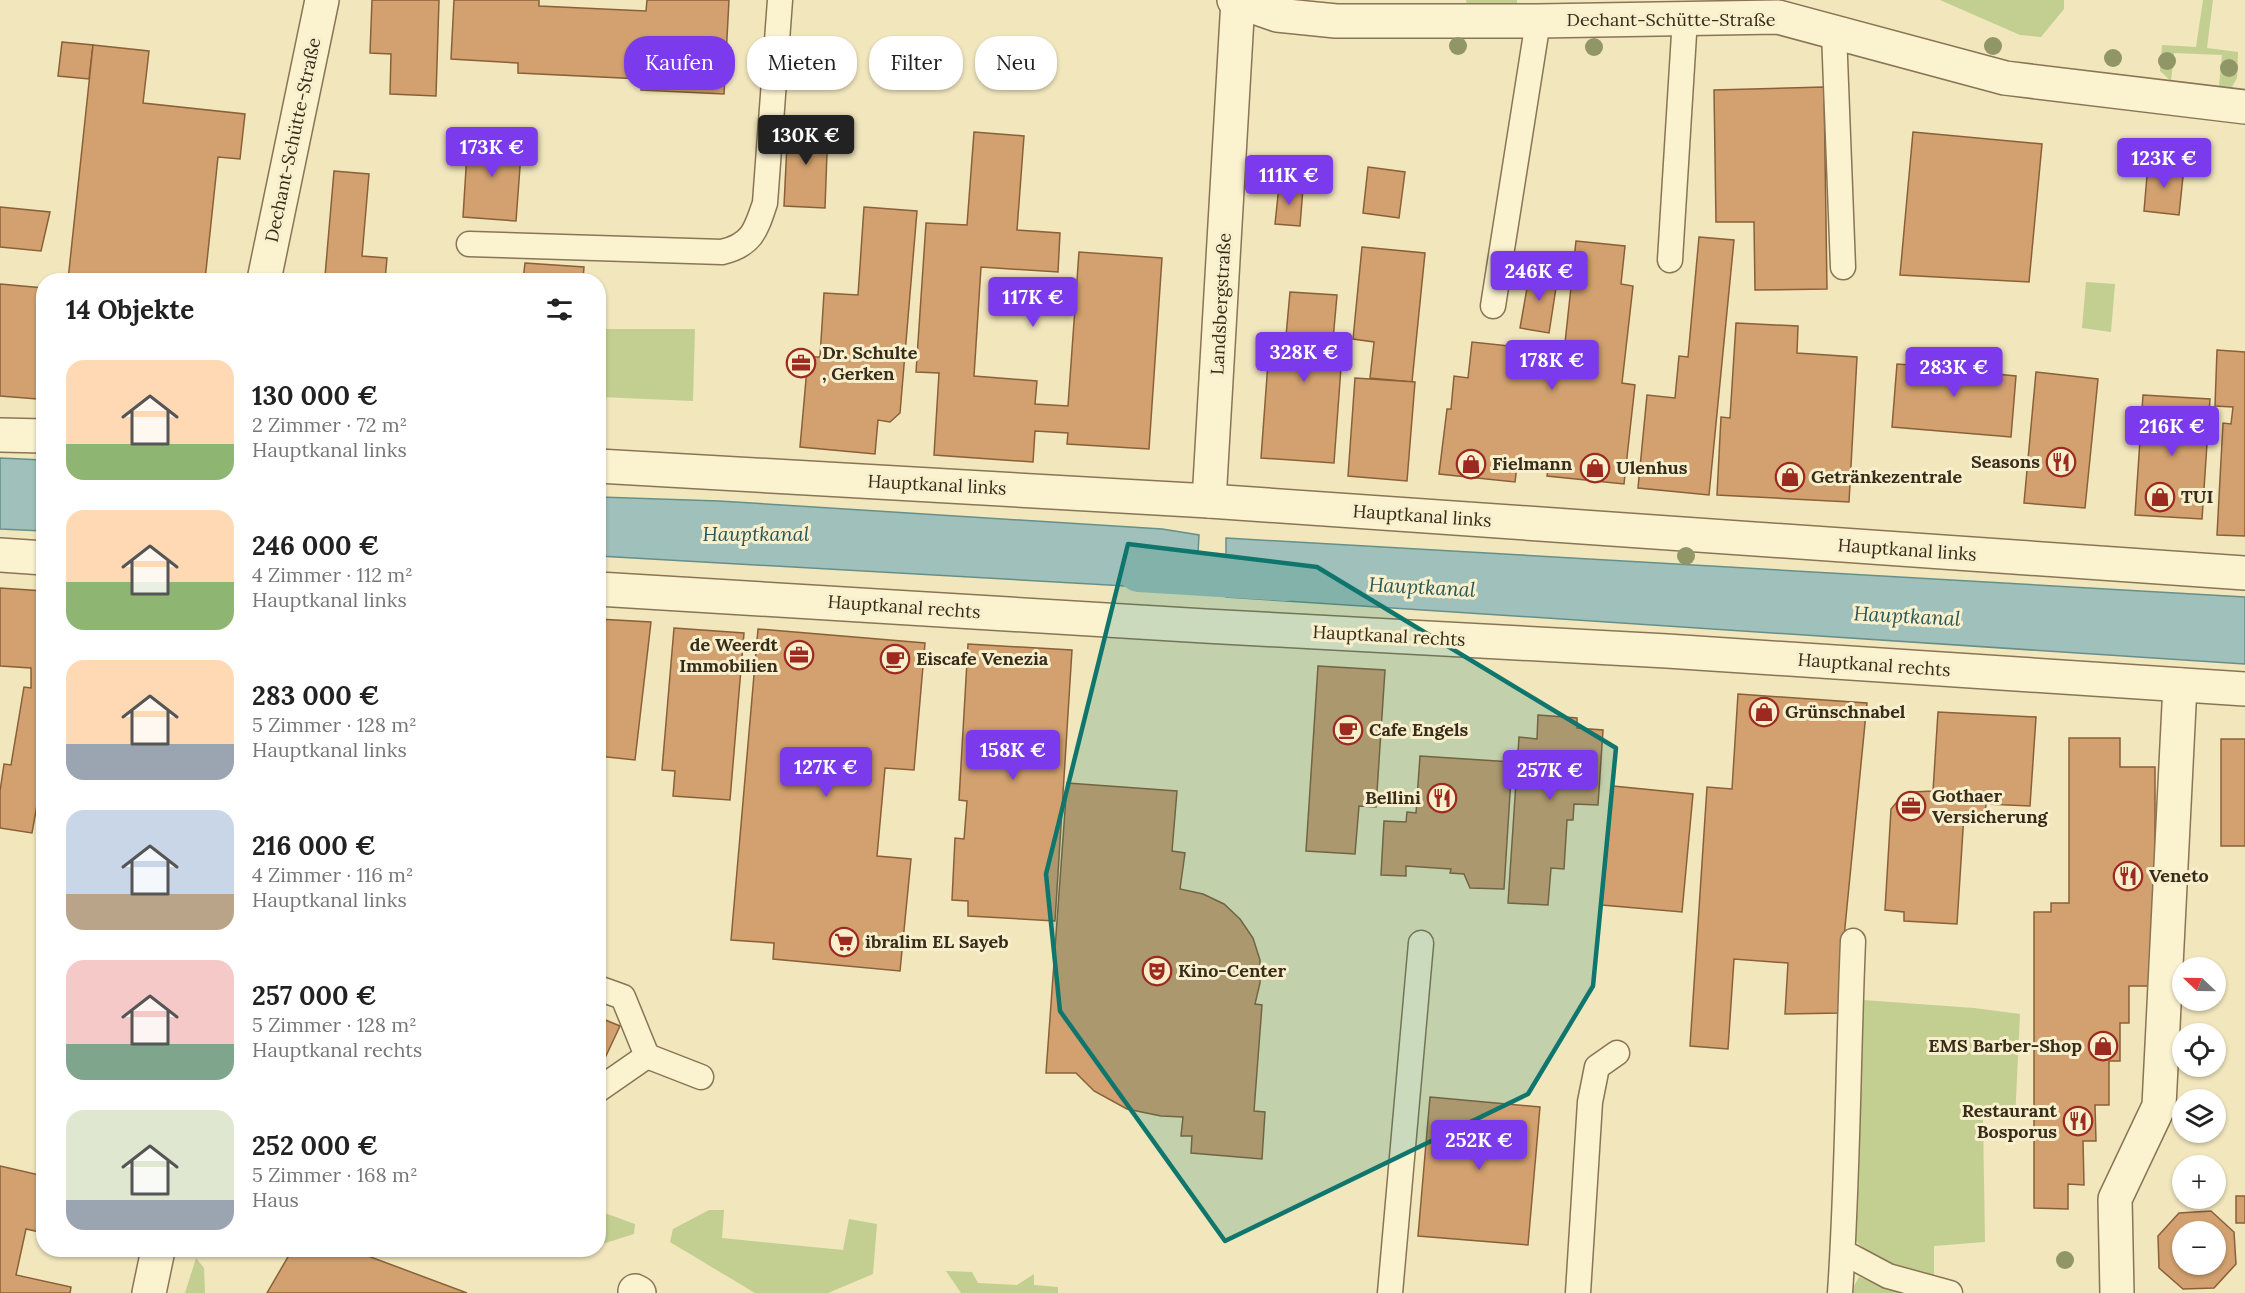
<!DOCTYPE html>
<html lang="de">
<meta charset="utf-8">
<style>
body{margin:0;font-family:Lora,serif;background:#f6f6f6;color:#222;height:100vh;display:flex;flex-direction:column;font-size:22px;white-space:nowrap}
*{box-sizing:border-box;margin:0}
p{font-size:20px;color:#767676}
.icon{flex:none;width:33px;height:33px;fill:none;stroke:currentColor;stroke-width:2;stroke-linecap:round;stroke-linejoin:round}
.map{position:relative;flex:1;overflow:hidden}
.details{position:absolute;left:36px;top:273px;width:570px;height:984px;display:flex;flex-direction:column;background:#fff;border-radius:24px;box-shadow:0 2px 4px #0004}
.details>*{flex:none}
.banner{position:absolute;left:624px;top:36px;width:570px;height:54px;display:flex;gap:12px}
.needle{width:39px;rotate:292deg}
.tools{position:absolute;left:2172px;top:957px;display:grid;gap:12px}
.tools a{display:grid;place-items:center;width:54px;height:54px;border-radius:50%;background:#fff;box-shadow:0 2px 4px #0004;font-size:30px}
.price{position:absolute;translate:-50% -51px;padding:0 14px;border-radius:6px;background:#7c3aed;color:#fff;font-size:20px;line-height:39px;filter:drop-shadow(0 2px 3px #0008)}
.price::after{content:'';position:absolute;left:50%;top:36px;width:18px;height:14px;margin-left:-9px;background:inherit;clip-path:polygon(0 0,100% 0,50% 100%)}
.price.current{background:#222;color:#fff}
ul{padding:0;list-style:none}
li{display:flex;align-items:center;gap:18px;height:150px;padding:0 30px}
li span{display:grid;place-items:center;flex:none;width:168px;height:120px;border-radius:18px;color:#555}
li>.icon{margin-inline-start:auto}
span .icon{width:72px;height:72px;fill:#fffc;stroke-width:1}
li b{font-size:26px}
h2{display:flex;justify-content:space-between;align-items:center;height:72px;padding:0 30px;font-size:26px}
.tag{padding:0 21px;border-radius:24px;background:#fff;box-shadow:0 2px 4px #0004;font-size:21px;line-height:54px}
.tag.current{background:#7c3aed;color:#fff}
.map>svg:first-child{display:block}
</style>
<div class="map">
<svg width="2245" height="1293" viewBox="0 0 2245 1293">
<rect width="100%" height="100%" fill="#f1e6bc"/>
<g fill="#c2cf90">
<path d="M 1466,0 L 1517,0 L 1517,7 L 1467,6 Z"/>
<path d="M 1940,0 L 2064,0 L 2064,9 L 2041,37 L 2020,35 Z"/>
<path d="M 2203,0 L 2213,0 L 2207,48 L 2238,52 L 2237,78 L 2232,87 L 2219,86 L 2222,55 L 2174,53 L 2171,81 L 2160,71 L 2162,45 L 2196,47 Z"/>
<path d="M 2086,282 L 2115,284 L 2111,332 L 2082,328 Z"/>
<path d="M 604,329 L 695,329 L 693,401 L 600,397 Z"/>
<path d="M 1863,1000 L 1974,1008 L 2020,1014 L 2015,1120 L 1983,1119 L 1985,1242 L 1934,1246 L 1934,1279 C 1903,1272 1876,1263 1854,1239 Z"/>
<path d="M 709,1210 L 724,1210 L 722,1238 L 843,1250 L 849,1219 L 877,1224 L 873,1274 L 828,1293 L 755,1293 L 670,1242 L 673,1229 Z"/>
<path d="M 599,1211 L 635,1224 L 634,1234 L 599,1245 Z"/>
<path d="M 196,1258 L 204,1268 L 205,1293 L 185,1293 Z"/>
<path d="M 946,1271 L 972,1272 L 978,1283 L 1017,1285 L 1034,1274 L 1034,1285 L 1058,1287 L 1058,1293 L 961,1293 Z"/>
<path d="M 1859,1277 L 1903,1293 L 1850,1293 Z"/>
</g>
<g fill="#a0c1bb" stroke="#678f89" stroke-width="1.5">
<path d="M 0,458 L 43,460 L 43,531 L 0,529 Z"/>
<path d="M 599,497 L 719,501 L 1162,529 L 1199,535 L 1196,590 L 599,556 Z"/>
<path d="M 1226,538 L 2245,597 L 2245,664 L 1226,597 Z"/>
</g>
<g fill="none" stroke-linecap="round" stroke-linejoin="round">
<path stroke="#a0c1bb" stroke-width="44" d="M 1139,570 L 1285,579"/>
</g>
<g fill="#d2a16f" stroke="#8a6039" stroke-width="1.5" fill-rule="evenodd">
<path d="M 372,0 L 439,0 L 436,96 L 390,94 L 391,54 L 370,53 Z"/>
<path d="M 454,0 L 539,0 L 539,6 L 646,11 L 647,0 L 729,0 L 724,94 L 641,90 L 642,79 L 518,73 L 518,63 L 451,59 Z"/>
<path d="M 62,42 L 93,45 L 89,79 L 58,76 Z"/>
<path d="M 93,45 L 149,51 L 143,103 L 245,114 L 240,159 L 218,157 L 205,280 L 68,280 Z"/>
<path d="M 1824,87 L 1827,289 L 1755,290 L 1754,222 L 1716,222 L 1714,90 Z"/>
<path d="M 788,123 L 828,125 L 825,208 L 784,206 Z"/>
<path d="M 974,132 L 1024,136 L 1017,230 L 1060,233 L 1058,272 L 981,267 L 974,376 L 1037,381 L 1035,404 L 1068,406 L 1079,252 L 1162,258 L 1149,449 L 1067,444 L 1068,433 L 1035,431 L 1033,462 L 934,455 L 939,373 L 916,372 L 926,223 L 967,225 Z"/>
<path d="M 1913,132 L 2042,144 L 2029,282 L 1900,275 Z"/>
<path d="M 468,136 L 522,140 L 516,221 L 463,217 Z"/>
<path d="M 2148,164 L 2184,167 L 2179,215 L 2144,211 Z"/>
<path d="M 1368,167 L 1405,172 L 1399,218 L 1363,213 Z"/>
<path d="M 334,171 L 369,174 L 362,256 L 387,258 L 385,280 L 310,280 L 310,275 L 325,276 Z"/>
<path d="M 1279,186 L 1303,188 L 1300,226 L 1275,224 Z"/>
<path d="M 0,207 L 50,212 L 41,251 L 0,247 Z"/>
<path d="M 864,207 L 917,211 L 900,413 L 890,422 L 878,420 L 875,454 L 800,447 L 808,357 L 820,357 L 824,293 L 858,295 Z"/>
<path d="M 1699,237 L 1734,240 L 1709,495 L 1638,488 L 1647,395 L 1675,398 L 1679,356 L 1688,357 Z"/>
<path d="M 1576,241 L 1625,246 L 1621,284 L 1633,286 L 1622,383 L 1635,385 L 1624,484 L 1547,476 L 1548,469 L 1517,466 L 1515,482 L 1439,474 L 1447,409 L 1451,409 L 1454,376 L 1468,378 L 1472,342 L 1564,352 Z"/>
<path d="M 1362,247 L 1425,253 L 1412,382 L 1370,378 L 1374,342 L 1353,339 Z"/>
<path d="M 525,263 L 584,267 L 583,280 L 523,280 Z"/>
<path d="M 1530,271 L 1558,275 L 1549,333 L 1520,328 Z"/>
<path d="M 0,284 L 44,288 L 44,325 L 37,399 L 0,396 Z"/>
<path d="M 1290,292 L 1337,295 L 1333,340 L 1343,340 L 1334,463 L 1261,458 L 1270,335 L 1286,336 Z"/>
<path d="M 1736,323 L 1798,326 L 1797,353 L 1857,357 L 1849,502 L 1717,495 L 1721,417 L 1730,418 Z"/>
<path d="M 1941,350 L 1967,353 L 1966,371 L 2016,376 L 2011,437 L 1892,427 L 1897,364 L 1940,367 Z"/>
<path d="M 2217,350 L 2245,352 L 2245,536 L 2217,535 L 2223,423 L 2231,424 L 2233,407 L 2215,406 Z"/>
<path d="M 2036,372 L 2098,379 L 2085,508 L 2024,503 Z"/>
<path d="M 1355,378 L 1415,382 L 1407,481 L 1348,476 Z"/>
<path d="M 2143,395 L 2210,399 L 2202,519 L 2135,515 Z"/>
<path d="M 0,588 L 44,591 L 44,766 L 32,833 L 0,828 L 0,791 L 4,764 L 11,765 L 24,687 L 31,688 L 31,668 L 0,666 Z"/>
<path d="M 598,619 L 651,622 L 635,760 L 598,756 Z"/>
<path d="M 674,628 L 744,633 L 730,800 L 673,796 L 675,771 L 662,770 Z"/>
<path d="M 758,629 L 925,643 L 914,770 L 885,768 L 877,856 L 911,859 L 900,971 L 773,959 L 774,943 L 731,940 Z"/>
<path d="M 968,644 L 1072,650 L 1055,921 L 968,916 L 968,901 L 952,900 L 955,838 L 964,839 L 967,801 L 959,800 Z"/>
<path d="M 1318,666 L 1385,670 L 1376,807 L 1359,806 L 1355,854 L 1306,851 Z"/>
<path d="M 1738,694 L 1867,703 L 1845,927 L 1840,1013 L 1785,1014 L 1788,963 L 1734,959 L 1728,1049 L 1690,1046 L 1707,787 L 1732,789 Z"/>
<path d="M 1938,712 L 2036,717 L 2030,806 L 1986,804 L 1985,816 L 1964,814 L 1957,924 L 1904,921 L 1904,912 L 1885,910 L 1891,809 L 1902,796 L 1913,792 L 1933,791 Z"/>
<path d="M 1538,715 L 1577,718 L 1577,728 L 1603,730 L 1598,805 L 1574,804 L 1573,820 L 1567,820 L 1564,869 L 1551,868 L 1548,905 L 1508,903 L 1519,737 L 1537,739 Z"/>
<path d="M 2069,738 L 2120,738 L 2120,767 L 2155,767 L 2155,986 L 2129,986 L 2129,1023 L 2120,1023 L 2120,1061 L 2109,1061 L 2109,1105 L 2095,1105 L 2096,1141 L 2083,1141 L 2084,1185 L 2068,1184 L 2068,1209 L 2034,1208 L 2034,912 L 2051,912 L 2051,903 L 2069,903 Z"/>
<rect x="2221" y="739" width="24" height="107"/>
<path d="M 1420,756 L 1512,762 L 1504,889 L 1470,888 L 1464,874 L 1450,873 L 1451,869 L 1406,866 L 1406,876 L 1381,875 L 1384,821 L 1406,822 L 1407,812 L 1416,813 Z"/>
<path d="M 1067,783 L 1177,791 L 1172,851 L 1185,853 L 1180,889 L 1203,894 L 1224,904 L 1240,919 L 1253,938 L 1260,960 L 1260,983 L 1255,1004 L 1262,1005 L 1254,1111 L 1265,1112 L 1262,1159 L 1191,1153 L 1192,1136 L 1181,1136 L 1183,1117 L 1161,1116 L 1127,1109 L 1094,1091 L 1076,1073 L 1046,1073 Z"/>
<path d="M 1613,786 L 1693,794 L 1682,912 L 1602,905 Z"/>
<path d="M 598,1017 L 620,1026 L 598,1073 Z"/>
<path d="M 1430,1097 L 1540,1107 L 1528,1245 L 1418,1236 Z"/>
<path d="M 0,1166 L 44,1176 L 44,1233 L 26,1229 L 16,1275 L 71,1287 L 70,1293 L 0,1293 Z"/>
<rect x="2236" y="1196" width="9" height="27"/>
<path d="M 2211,1211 L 2234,1232 L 2236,1264 L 2214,1288 L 2183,1289 L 2159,1268 L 2158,1236 L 2179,1213 ZM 2182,1232 L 2216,1232 L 2216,1264 L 2182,1264 Z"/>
<path d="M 292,1250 L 352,1250 L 467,1293 L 267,1293 Z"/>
</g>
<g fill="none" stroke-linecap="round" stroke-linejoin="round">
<g stroke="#897554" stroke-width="27">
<g id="service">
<path d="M 1834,32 L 1843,267"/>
<path d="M 469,244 L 722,252 C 752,245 756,230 765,203 L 780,0"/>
<path d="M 1670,260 L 1685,18"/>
<path d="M 1493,306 L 1538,21"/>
<path d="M 598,988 L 623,997 L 647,1056"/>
<path d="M 598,1090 L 647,1056 L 701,1077"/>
<path d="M 1843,1252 L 1888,1276 L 1950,1293"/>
<path d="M 1390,1293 L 1421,943"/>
<path d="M 1578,1293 L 1590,1102 L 1597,1067 L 1617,1053"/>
<path d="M 1840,1293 C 1848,1176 1848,1058 1853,941"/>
</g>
</g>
<g stroke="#897554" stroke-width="36">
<g id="minor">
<path d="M 1234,0 L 1277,15 L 1336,21 L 1538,21 L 1778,17 L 2005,78 L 2245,107"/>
<path d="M 264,280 L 322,0"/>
<path d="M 0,435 L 44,436"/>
<path d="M 598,466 L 1209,501 L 2245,573"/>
<path d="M 1209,501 L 1238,0"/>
<path d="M 0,555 L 44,558"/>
<path d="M 598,589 L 1205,626 L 1667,651 L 2245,689"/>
<path d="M 635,1291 L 639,1293"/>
<path d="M 149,1293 L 158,1250"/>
<path d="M 2117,1293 L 2115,1199 L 2159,1106 L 2180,685"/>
</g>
</g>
<use href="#service" stroke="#fbf2d0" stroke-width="24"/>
<use href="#minor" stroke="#fbf2d0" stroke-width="33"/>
</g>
<g fill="#919666">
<circle cx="1458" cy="46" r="9"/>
<circle cx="1993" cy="46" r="9"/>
<circle cx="1594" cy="47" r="9"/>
<circle cx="2113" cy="58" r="9"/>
<circle cx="2167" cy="61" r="9"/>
<circle cx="2229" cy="68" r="9"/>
<circle cx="1686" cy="556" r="9"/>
<circle cx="2065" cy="1260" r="9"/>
</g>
<path fill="#0f766e" fill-opacity="0.2" stroke="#0f766e" stroke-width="4.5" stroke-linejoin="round" d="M 1128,544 L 1317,567 L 1616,748 L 1593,986 L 1528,1094 L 1225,1241 L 1060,1011 L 1046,874 Z"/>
<defs>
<g id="office-ring" transform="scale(1.5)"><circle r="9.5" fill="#f8efcc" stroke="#9d2a20" stroke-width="1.5"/><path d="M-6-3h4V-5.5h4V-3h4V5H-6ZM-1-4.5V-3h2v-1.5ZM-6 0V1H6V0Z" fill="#9d2a20"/></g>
<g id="restaurant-ring" transform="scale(1.5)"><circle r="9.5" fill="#f8efcc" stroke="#9d2a20" stroke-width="1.5"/><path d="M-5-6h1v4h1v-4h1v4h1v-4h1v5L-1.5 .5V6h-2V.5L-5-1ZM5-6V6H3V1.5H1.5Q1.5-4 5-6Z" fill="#9d2a20"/></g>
<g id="shop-ring" transform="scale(1.5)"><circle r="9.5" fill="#f8efcc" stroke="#9d2a20" stroke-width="1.5"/><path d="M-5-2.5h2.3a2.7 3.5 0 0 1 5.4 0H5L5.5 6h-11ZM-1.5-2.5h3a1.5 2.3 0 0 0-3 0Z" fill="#9d2a20"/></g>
<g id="cafe-ring" transform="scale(1.5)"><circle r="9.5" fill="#f8efcc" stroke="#9d2a20" stroke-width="1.5"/><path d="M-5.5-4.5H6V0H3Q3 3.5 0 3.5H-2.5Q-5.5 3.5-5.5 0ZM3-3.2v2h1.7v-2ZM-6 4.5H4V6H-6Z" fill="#9d2a20"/></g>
<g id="supermarket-ring" transform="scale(1.5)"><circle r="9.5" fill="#f8efcc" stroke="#9d2a20" stroke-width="1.5"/><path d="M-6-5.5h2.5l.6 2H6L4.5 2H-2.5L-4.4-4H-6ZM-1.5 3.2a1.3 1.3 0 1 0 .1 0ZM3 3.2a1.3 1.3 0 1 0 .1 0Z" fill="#9d2a20"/></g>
<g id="theatre-ring" transform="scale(1.5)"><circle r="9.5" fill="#f8efcc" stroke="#9d2a20" stroke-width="1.5"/><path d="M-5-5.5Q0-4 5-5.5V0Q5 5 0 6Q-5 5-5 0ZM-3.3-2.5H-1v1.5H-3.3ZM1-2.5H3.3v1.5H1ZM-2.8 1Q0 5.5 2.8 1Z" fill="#9d2a20"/></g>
</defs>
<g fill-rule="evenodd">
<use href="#office-ring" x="801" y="363"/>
<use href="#restaurant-ring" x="2061" y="462"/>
<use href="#shop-ring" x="1471" y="464"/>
<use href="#shop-ring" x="1595" y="468"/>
<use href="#shop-ring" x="1790" y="477"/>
<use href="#shop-ring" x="2160" y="497"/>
<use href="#office-ring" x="799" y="655"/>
<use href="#cafe-ring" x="895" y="659"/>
<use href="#shop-ring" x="1764" y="712"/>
<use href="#cafe-ring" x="1348" y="730"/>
<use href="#restaurant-ring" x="1442" y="798"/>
<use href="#office-ring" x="1911" y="806"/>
<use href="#restaurant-ring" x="2128" y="876"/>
<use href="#supermarket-ring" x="844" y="942"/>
<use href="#theatre-ring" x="1157" y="971"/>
<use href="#shop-ring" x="2103" y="1046"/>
<use href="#restaurant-ring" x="2078" y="1121"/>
</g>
<g text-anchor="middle" stroke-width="6" stroke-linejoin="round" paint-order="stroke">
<g font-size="18" fill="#372b1a" stroke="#f8efcc">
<text x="1671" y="26">Dechant-Schütte-Straße</text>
<text transform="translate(293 140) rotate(-78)" y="6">Dechant-Schütte-Straße</text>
<text transform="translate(1221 304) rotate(-87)" y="6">Landsbergstraße</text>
<text transform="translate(937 485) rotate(3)" y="6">Hauptkanal links</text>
<text transform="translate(1422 516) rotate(4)" y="6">Hauptkanal links</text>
<text transform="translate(1907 550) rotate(4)" y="6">Hauptkanal links</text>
<text transform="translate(904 607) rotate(4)" y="6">Hauptkanal rechts</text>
<text transform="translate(1389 636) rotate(3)" y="6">Hauptkanal rechts</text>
<text transform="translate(1874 665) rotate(4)" y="6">Hauptkanal rechts</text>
</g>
<g font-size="18" font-weight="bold" fill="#372b1a" stroke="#f8efcc" text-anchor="start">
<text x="822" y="359">Dr. Schulte<tspan x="822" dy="21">, Gerken</tspan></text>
<text x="2040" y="468" text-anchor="end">Seasons</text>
<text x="1492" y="470">Fielmann</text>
<text x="1616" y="474">Ulenhus</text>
<text x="1811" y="483">Getränkezentrale</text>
<text x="2181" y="503">TUI</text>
<text x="778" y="651" text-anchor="end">de Weerdt<tspan x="778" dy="21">Immobilien</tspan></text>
<text x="916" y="665">Eiscafe Venezia</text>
<text x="1785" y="718">Grünschnabel</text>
<text x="1369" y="736">Cafe Engels</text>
<text x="1932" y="802">Gothaer<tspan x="1932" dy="21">Versicherung</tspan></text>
<text x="1421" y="804" text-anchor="end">Bellini</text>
<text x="2149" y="882">Veneto</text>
<text x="865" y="948">ibralim EL Sayeb</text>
<text x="1178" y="977">Kino-Center</text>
<text x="2082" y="1052" text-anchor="end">EMS Barber-Shop</text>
<text x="2057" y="1117" text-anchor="end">Restaurant<tspan x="2057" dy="21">Bosporus</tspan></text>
</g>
<g font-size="20" font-style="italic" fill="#285758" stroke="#f8efcc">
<text x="756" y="541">Hauptkanal</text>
<text transform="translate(1422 587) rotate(3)" y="7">Hauptkanal</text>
<text transform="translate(1907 616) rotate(3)" y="7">Hauptkanal</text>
</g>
</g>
</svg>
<div class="tools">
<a><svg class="needle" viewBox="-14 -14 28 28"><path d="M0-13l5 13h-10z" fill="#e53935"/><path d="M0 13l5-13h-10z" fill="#767676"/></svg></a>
<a><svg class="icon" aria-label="locate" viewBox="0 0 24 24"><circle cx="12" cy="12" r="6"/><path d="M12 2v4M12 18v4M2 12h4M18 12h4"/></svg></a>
<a><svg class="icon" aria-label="layers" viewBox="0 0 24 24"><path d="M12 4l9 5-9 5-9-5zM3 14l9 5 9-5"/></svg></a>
<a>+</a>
<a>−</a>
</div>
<b class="price current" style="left:806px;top:166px">130K €</b>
<b class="price" style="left:492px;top:178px">173K €</b>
<b class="price" style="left:2164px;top:189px">123K €</b>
<b class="price" style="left:1289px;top:206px">111K €</b>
<b class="price" style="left:1539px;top:302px">246K €</b>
<b class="price" style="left:1033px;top:328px">117K €</b>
<b class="price" style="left:1304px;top:383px">328K €</b>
<b class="price" style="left:1552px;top:391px">178K €</b>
<b class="price" style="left:1954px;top:398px">283K €</b>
<b class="price" style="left:2172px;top:457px">216K €</b>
<b class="price" style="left:1013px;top:781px">158K €</b>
<b class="price" style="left:826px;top:798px">127K €</b>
<b class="price" style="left:1550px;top:801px">257K €</b>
<b class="price" style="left:1479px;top:1171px">252K €</b>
<div class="banner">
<a class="tag current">Kaufen</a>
<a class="tag">Mieten</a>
<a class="tag">Filter</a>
<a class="tag">Neu</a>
</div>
<section class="details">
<h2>14 Objekte<svg class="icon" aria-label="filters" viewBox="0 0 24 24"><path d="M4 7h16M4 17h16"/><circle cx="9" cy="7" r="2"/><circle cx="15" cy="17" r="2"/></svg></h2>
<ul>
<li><span style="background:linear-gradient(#ffd9b3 70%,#8fb573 0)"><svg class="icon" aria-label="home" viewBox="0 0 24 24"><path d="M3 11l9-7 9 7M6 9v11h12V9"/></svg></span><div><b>130 000 €</b><p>2 Zimmer · 72 m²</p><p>Hauptkanal links</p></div></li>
<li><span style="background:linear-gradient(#ffd9b3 60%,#8fb573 0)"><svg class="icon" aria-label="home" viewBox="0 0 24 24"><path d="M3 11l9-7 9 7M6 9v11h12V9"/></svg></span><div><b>246 000 €</b><p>4 Zimmer · 112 m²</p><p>Hauptkanal links</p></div></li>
<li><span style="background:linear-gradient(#ffd9b3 70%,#9aa5b1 0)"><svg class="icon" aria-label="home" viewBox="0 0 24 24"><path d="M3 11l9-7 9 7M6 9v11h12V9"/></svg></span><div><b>283 000 €</b><p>5 Zimmer · 128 m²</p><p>Hauptkanal links</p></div></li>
<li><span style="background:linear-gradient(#c9d6e8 70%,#b9a48a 0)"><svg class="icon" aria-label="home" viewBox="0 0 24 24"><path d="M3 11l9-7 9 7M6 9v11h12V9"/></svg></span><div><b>216 000 €</b><p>4 Zimmer · 116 m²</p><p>Hauptkanal links</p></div></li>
<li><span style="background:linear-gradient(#f6c9c9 70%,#7fa58c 0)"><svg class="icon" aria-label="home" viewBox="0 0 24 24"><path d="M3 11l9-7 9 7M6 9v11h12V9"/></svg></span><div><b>257 000 €</b><p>5 Zimmer · 128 m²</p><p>Hauptkanal rechts</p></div></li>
<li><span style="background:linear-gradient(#dfe7d0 75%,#9aa5b1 0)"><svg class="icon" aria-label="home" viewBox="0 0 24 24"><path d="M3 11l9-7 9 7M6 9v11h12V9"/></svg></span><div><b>252 000 €</b><p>5 Zimmer · 168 m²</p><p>Haus</p></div></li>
</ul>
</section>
</div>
